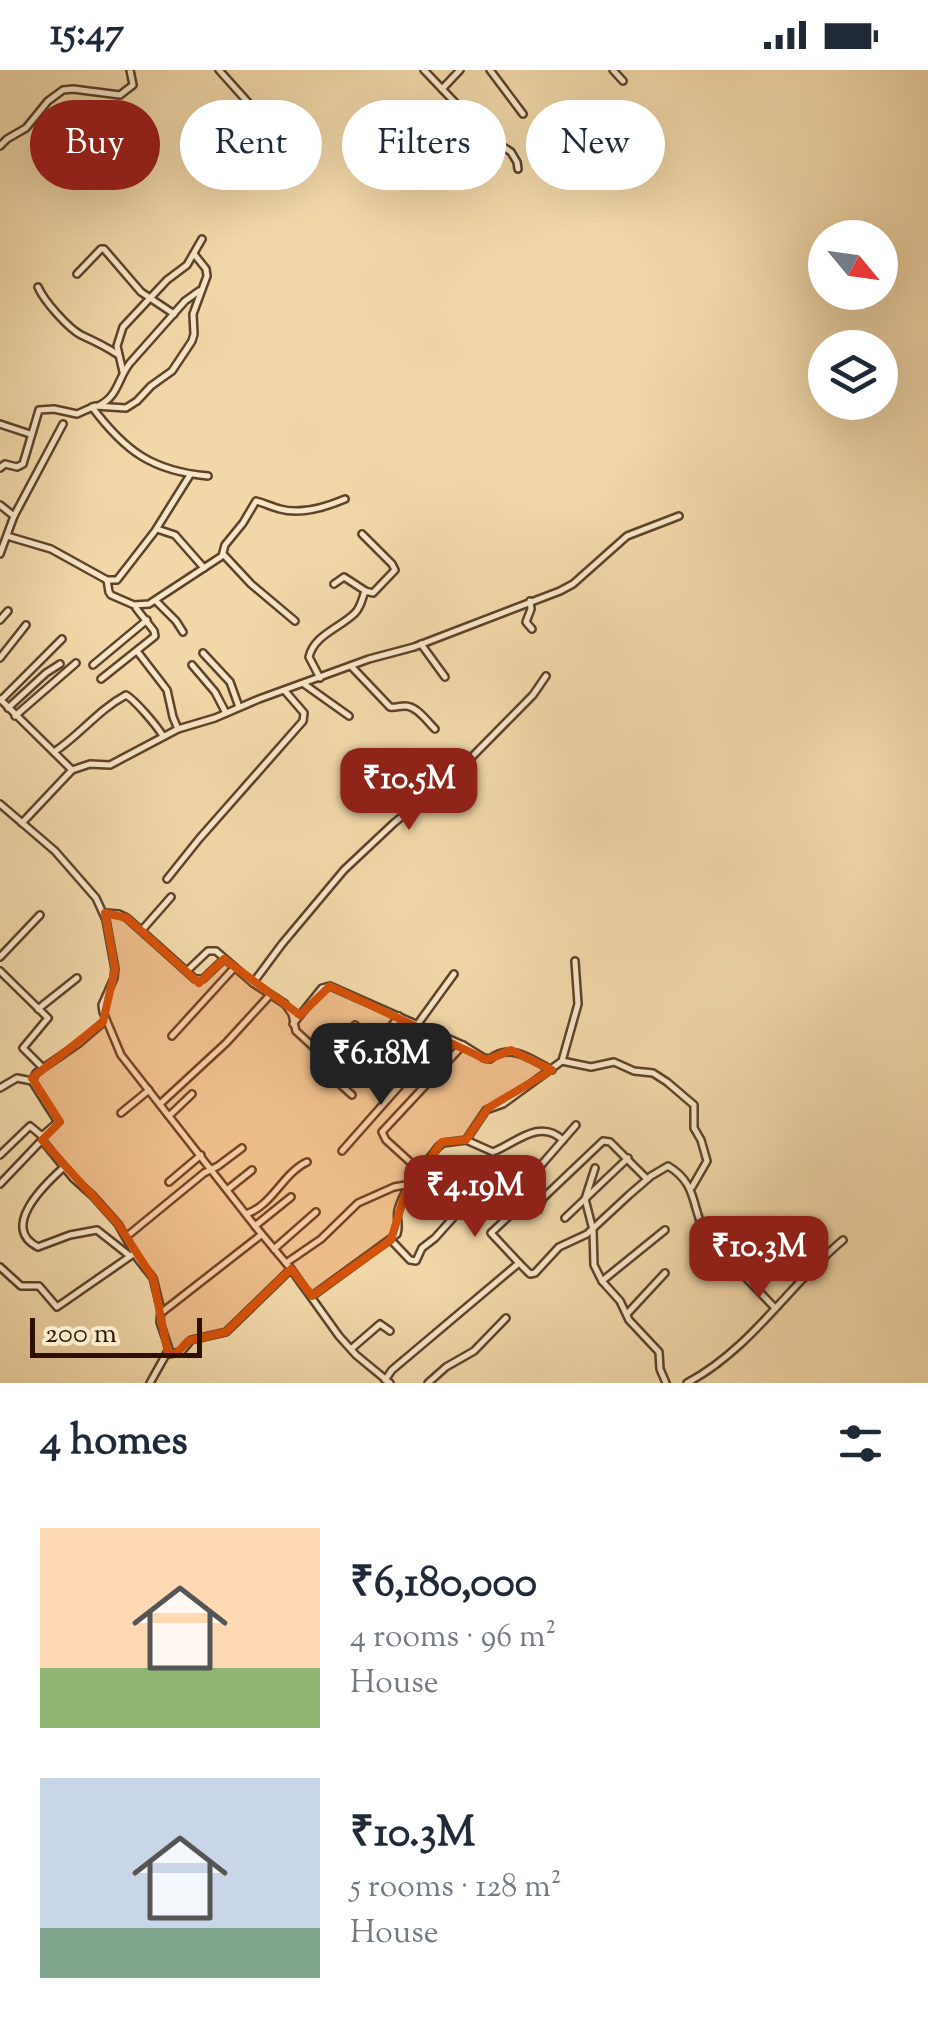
<!DOCTYPE html>
<meta charset="utf-8">
<style>
body{margin:0;font-family:"Sorts Mill Goudy",serif;background:#f2f2f3;color:#1f2937;height:100vh;display:flex;flex-direction:column;font-size:38px;white-space:nowrap}
*{box-sizing:border-box;margin:0}
p{font-size:32px;color:#747a83}
.icon{flex:none;width:55px;height:55px;fill:none;stroke:currentColor;stroke-width:2;stroke-linecap:round;stroke-linejoin:round}
.map{position:relative;height:1313px;overflow:hidden}
.drawer{display:flex;flex-direction:column;background:#fff;flex:1}
.drawer>*{flex:none}
.banner{position:absolute;left:30px;top:30px;width:870px;height:90px;display:flex;gap:20px}
.needle{width:65px;rotate:119deg}
.controls{position:absolute;left:808px;top:150px;display:grid;gap:20px}
.controls a{display:grid;place-items:center;width:90px;height:90px;border-radius:50%;background:#fff;box-shadow:0 10px 40px #0002;font-size:50px}
.scale{position:absolute;left:30px;bottom:25px;width:172px;box-sizing:border-box;padding-left:10px;border:5px solid #2d1000;border-top:0;font-size:28px;line-height:35px;white-space:nowrap;color:#2d1000;-webkit-text-stroke:8px #f7e6c7;paint-order:stroke}
.price{position:absolute;translate:-50% -85px;padding:0 22px;border-radius:20px;background:#8f2418;color:#fff;font-size:32px;line-height:65px;filter:drop-shadow(0 2px 5px #0008)}
.price::after{content:'';position:absolute;left:50%;top:60px;width:30px;height:22px;margin-left:-15px;background:inherit;clip-path:polygon(0 0,100% 0,50% 100%)}
.price.active{background:#222;color:#fff}
ul{padding:0;list-style:none}
li{display:flex;align-items:center;gap:30px;height:250px;padding:0 40px}
li span{display:grid;place-items:center;flex:none;width:280px;height:200px;border-radius:0px;color:#555}
li>.icon{margin-inline-start:auto}
span .icon{width:120px;height:120px;fill:#fffc;stroke-width:1}
li b{font-size:42px}
h2{display:flex;justify-content:space-between;align-items:center;height:120px;padding:0 40px;font-size:42px}
.tag{padding:0 35px;border-radius:45px;background:#fff;box-shadow:0 10px 40px #0002;font-size:35px;line-height:90px}
.tag.active{background:#8f2418;color:#fff}
.status{display:flex;justify-content:space-between;align-items:center;height:70px;padding:0 50px;background:#fff;direction:ltr}
.status svg{height:28px;fill:currentColor}
.map>svg:first-child{display:block}
</style>
<div class="status"><b>15:47</b><svg viewBox="0 0 49 12"><path d="M0 12V9h3v3zM5 12V6h3v6zM10 12V3h3v9zM15 12V0h3v12zM26 1h20v11H26zM47 4h2v5h-2z"/></svg></div>
<div class="map">
<svg width="928" height="1313" viewBox="0 0 928 1313">
<rect width="100%" height="100%" fill="#f2d8a9"/>
<filter id="stains"><feTurbulence type="fractalNoise" baseFrequency=".002" numOctaves="4"/><feColorMatrix values="0 0 0 0 .2 0 0 0 0 .09 0 0 0 0 .02 0 0 0 .5 -.17"/></filter>
<radialGradient id="worn" r=".72"><stop offset=".6" stop-color="#630" stop-opacity="0"/><stop offset="1" stop-color="#630" stop-opacity=".3"/></radialGradient>
<g fill="none" stroke-linecap="round" stroke-linejoin="round">
<g stroke="#5e422a" stroke-width="10">
<g id="minor">
<path d="M 219,0 L 253,38"/>
<path d="M 424,0 L 488,67 L 511,82 L 517,92 L 518,99"/>
<path d="M 490,0 L 523,44"/>
<path d="M 613,0 L 623,11"/>
<path d="M 442,19 L 460,0"/>
<path d="M 0,76 L 7,69 L 26,58 L 48,31 L 63,20 L 73,19 L 120,25 L 133,15 L 130,0"/>
<path d="M 77,204 L 101,179 L 104,179 L 141,222 L 174,244"/>
<path d="M 38,217 C 44,231 68,258 81,265 C 94,271 105,276 117,284"/>
<path d="M 123,302 L 117,276 L 123,257 L 167,210 L 187,195 L 202,169"/>
<path d="M 100,335 C 118,326 118,308 130,293 L 185,231 L 199,221"/>
<path d="M 92,337 C 125,381 152,401 208,406"/>
<path d="M 0,354 L 30,364"/>
<path d="M 0,398 L 5,394 L 17,397 L 23,394 L 39,340 L 54,339 L 77,344 L 95,336 L 126,338 L 137,331 L 151,316 L 172,301 L 192,271 L 194,264 L 193,244 L 207,206 L 206,199 L 194,184"/>
<path d="M 0,435 L 14,446"/>
<path d="M 157,459 L 175,465 L 204,498"/>
<path d="M 7,466 L 51,479 L 107,510 L 117,510 L 155,461 L 190,405"/>
<path d="M 0,484 L 14,446 L 63,354"/>
<path d="M 224,485 L 251,514 L 295,551"/>
<path d="M 107,510 L 109,522 L 111,525 L 134,535 L 149,534 L 222,486 L 225,475 L 243,453 L 256,431 C 264,433 272,437 280,439 C 301,445 326,437 345,429"/>
<path d="M 334,514 L 344,507 L 364,520"/>
<path d="M 156,531 L 176,551 L 183,562"/>
<path d="M 530,531 L 531,539 L 526,552 L 532,559"/>
<path d="M 0,550 L 8,541"/>
<path d="M 421,574 L 445,607"/>
<path d="M 137,581 L 167,620 L 173,647 L 178,659"/>
<path d="M 203,583 L 230,612 L 239,637"/>
<path d="M 0,588 L 26,555"/>
<path d="M 93,595 L 147,550"/>
<path d="M 192,595 L 215,622 L 226,643"/>
<path d="M 351,596 L 390,637 C 395,638 399,636 404,636 C 416,635 427,651 435,659"/>
<path d="M 320,608 L 309,587 C 314,565 340,558 355,543 C 361,537 362,529 365,521 L 373,523 L 395,500 L 392,494 L 362,464"/>
<path d="M 101,609 L 155,566 L 154,561 L 136,538"/>
<path d="M 304,614 L 349,646"/>
<path d="M 0,629 L 72,700"/>
<path d="M 1,630 L 62,569"/>
<path d="M 8,638 L 46,603 L 60,594"/>
<path d="M 15,646 L 76,593"/>
<path d="M 54,682 C 80,665 98,640 126,625 C 135,630 157,656 163,666"/>
<path d="M 0,734 L 55,781 L 96,828 L 106,850 L 115,899 L 114,908 L 102,935 L 103,942 L 121,985 L 255,1156 L 291,1199 L 339,1266 L 356,1285 L 390,1313"/>
<path d="M 22,753 L 72,700 L 90,694 L 110,695 L 178,659 L 215,648 L 259,629 L 369,589 L 414,577 L 560,521 L 573,514 L 627,466 L 679,446"/>
<path d="M 167,809 L 199,769 L 303,651 L 304,643 L 285,621"/>
<path d="M 105,843 L 119,844 L 127,848 L 195,909 L 203,909 L 224,889"/>
<path d="M 142,860 L 171,827"/>
<path d="M 0,887 L 40,845"/>
<path d="M 0,901 L 48,948 L 23,978 L 42,997"/>
<path d="M 187,901 L 208,881 L 216,881 L 253,913 L 285,934 L 292,944 L 296,961 L 321,984 L 321,997 L 352,1025"/>
<path d="M 253,913 L 282,874 L 344,800 L 394,753 L 460,699 L 533,625 L 546,606"/>
<path d="M 38,939 L 77,908"/>
<path d="M 106,950 L 78,974 L 36,1003 L 32,1011 L 58,1052 L 42,1066 L 42,1070 L 73,1108 L 93,1126 L 118,1154 L 138,1189 L 153,1208 L 161,1240 L 160,1252 L 169,1279 L 150,1313"/>
<path d="M 293,954 L 322,918 L 330,916 L 463,975 L 484,988 L 490,989 C 511,972 532,990 552,1000"/>
<path d="M 417,955 L 454,904"/>
<path d="M 172,966 L 234,898"/>
<path d="M 362,969 L 368,973 C 381,971 391,957 399,946"/>
<path d="M 562,991 L 591,997 L 614,992 L 634,1001 L 653,1003 L 667,1012 L 694,1035 L 694,1058 L 701,1070 L 707,1091 L 692,1117"/>
<path d="M 328,1002 L 352,973 L 355,955"/>
<path d="M 0,1018 L 17,1008 L 32,1011"/>
<path d="M 160,1034 L 226,973 L 270,925"/>
<path d="M 121,1043 L 149,1020"/>
<path d="M 169,1046 L 192,1024"/>
<path d="M 466,1070 L 493,1082 C 516,1073 539,1048 563,1070"/>
<path d="M 342,1081 L 410,1004 L 440,965"/>
<path d="M 0,1085 L 30,1056 L 42,1066"/>
<path d="M 63,1098 C 43,1116 0,1158 38,1177 L 70,1165 L 97,1160 L 130,1186"/>
<path d="M 595,1098 L 585,1129 L 593,1160 L 594,1195 L 602,1211 L 620,1231 L 629,1250 L 659,1282 L 660,1299 L 666,1313"/>
<path d="M 420,1101 L 386,1070 L 382,1062 L 463,975"/>
<path d="M 536,1101 L 576,1055"/>
<path d="M 169,1112 L 201,1085"/>
<path d="M 0,1114 L 42,1070"/>
<path d="M 227,1120 L 252,1100"/>
<path d="M 538,1140 L 543,1128 L 603,1071 L 610,1072 L 647,1109"/>
<path d="M 246,1144 C 272,1136 283,1103 307,1092"/>
<path d="M 508,1147 L 491,1163 L 519,1193"/>
<path d="M 565,1148 L 628,1088"/>
<path d="M 255,1156 L 291,1127"/>
<path d="M 126,1167 L 204,1103 L 218,1096 L 242,1078"/>
<path d="M 391,1170 L 410,1190 L 416,1191 L 422,1178 L 435,1168 L 485,1112"/>
<path d="M 274,1179 L 316,1142"/>
<path d="M 286,1193 L 321,1169 L 358,1133 L 394,1117 L 411,1114"/>
<path d="M 0,1197 L 21,1216 L 39,1216 L 57,1237 L 132,1185"/>
<path d="M 602,1211 L 665,1160"/>
<path d="M 312,1226 L 397,1164 C 400,1155 396,1149 398,1140 C 404,1117 424,1095 438,1077 L 443,1073 L 466,1070 L 486,1040 L 503,1034 L 562,991 L 578,934 L 575,891"/>
<path d="M 161,1243 L 261,1165"/>
<path d="M 627,1244 L 665,1203"/>
<path d="M 351,1279 L 380,1254 L 390,1261"/>
<path d="M 168,1284 L 181,1282 L 191,1270 L 226,1262 L 291,1199"/>
<path d="M 385,1310 L 392,1300 L 519,1193 L 530,1204 L 535,1203 L 559,1177 L 587,1164 L 629,1125 L 651,1106 L 668,1096 C 699,1114 691,1140 707,1167 L 775,1238"/>
<path d="M 428,1313 L 446,1297 L 474,1281 L 506,1248"/>
<path d="M 687,1313 C 751,1279 789,1215 843,1170"/>
</g>
</g>
<use href="#minor" stroke="#f7e6c7" stroke-width="5"/>
</g>
<path fill="#d5520b" fill-opacity="0.2" stroke="#d5520b" stroke-width="8" stroke-linejoin="round" d="M 105,843 L 127,848 L 199,913 L 224,889 L 300,945 L 330,916 L 487,990 L 511,980 L 552,1000 L 488,1038 L 466,1070 L 442,1072 L 405,1124 L 391,1170 L 312,1226 L 291,1199 L 226,1262 L 188,1271 L 176,1284 L 168,1284 L 153,1208 L 118,1154 L 42,1070 L 60,1052 L 32,1008 L 103,952 L 115,899 Z"/>
<rect width="100%" height="100%" filter="url(#stains)"/>
<rect width="100%" height="100%" fill="url(#worn)"/>
</svg>
<div class="controls">
<a><svg class="needle" viewBox="-14 -14 28 28"><path d="M0-13l5 13h-10z" fill="#e53935"/><path d="M0 13l5-13h-10z" fill="#747a83"/></svg></a>
<a><svg class="icon" aria-label="layers" viewBox="0 0 24 24"><path d="M12 4l9 5-9 5-9-5zM3 14l9 5 9-5"/></svg></a>
</div>
<div class="scale">200 m</div>
<b class="price" style="left:409px;top:763px">₹10.5M</b>
<b class="price active" style="left:381px;top:1038px">₹6.18M</b>
<b class="price" style="left:475px;top:1170px">₹4.19M</b>
<b class="price" style="left:759px;top:1231px">₹10.3M</b>
<div class="banner">
<a class="tag active">Buy</a>
<a class="tag">Rent</a>
<a class="tag">Filters</a>
<a class="tag">New</a>
</div>
</div>
<section class="drawer">
<h2>4 homes<svg class="icon" aria-label="filters" viewBox="0 0 24 24"><path d="M4 7h16M4 17h16"/><circle cx="9" cy="7" r="2"/><circle cx="15" cy="17" r="2"/></svg></h2>
<ul>
<li><span style="background:linear-gradient(#ffd9b3 70%,#8fb573 0)"><svg class="icon" aria-label="home" viewBox="0 0 24 24"><path d="M3 11l9-7 9 7M6 9v11h12V9"/></svg></span><div><b>₹6,180,000</b><p>4 rooms · 96 m²</p><p>House</p></div></li>
<li><span style="background:linear-gradient(#c9d6e8 75%,#7fa58c 0)"><svg class="icon" aria-label="home" viewBox="0 0 24 24"><path d="M3 11l9-7 9 7M6 9v11h12V9"/></svg></span><div><b>₹10.3M</b><p>5 rooms · 128 m²</p><p>House</p></div></li>
</ul>
</section>
